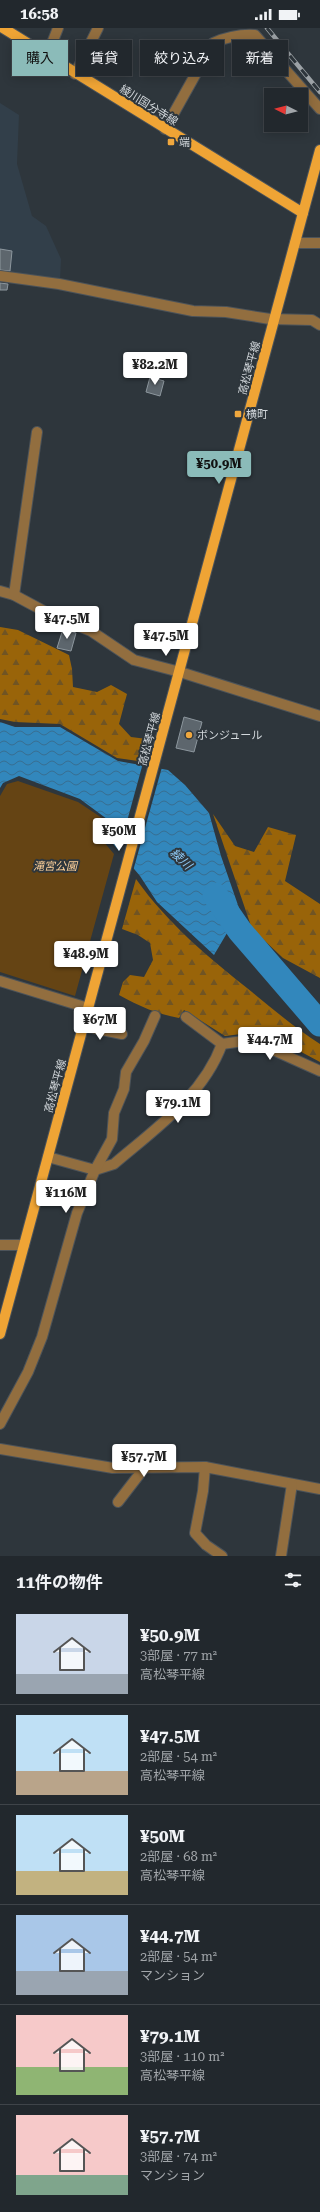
<!DOCTYPE html>
<html lang="ja">
<meta charset="utf-8">
<style>
body{margin:0;font-family:"Roboto Serif","Noto Sans JP",serif;background:#2e3439;color:#f1f3f6;height:100vh;display:flex;flex-direction:column;font-size:15px;white-space:nowrap}
*{box-sizing:border-box;margin:0}
p{font-size:13px;color:#a2a6aa}
.icon{flex:none;width:22px;height:22px;fill:none;stroke:currentColor;stroke-width:2;stroke-linecap:round;stroke-linejoin:round}
.map{position:relative;height:1528px;overflow:hidden}
.panel{display:flex;flex-direction:column;background:#22282d;flex:1}
.panel>*{flex:none}
.banner{position:absolute;left:12px;top:12px;width:296px;height:36px;display:flex;gap:8px}
.needle{width:26px;rotate:276deg}
.tools{position:absolute;left:264px;top:60px;display:grid;gap:8px}
.tools a{display:grid;place-items:center;width:44px;height:44px;border-radius:0px;background:#22282d;box-shadow:0 2px 10px #0003,0 0 0 1px #3f4449;font-size:20px}
.price{position:absolute;translate:-50% -34px;padding:0 9px;border-radius:4px;background:#fff;color:#222;font-size:13px;line-height:26px;filter:drop-shadow(0 1px 2px #0008)}
.price::after{content:'';position:absolute;left:50%;top:24px;width:12px;height:9px;margin-left:-6px;background:inherit;clip-path:polygon(0 0,100% 0,50% 100%)}
.price.active{background:#8bbbb9;color:#111}
ul{padding:0;list-style:none}
li{display:flex;align-items:center;gap:12px;height:100px;padding:0 16px}
li+li{border-top:1px solid #3f4449}
li span{display:grid;place-items:center;flex:none;width:112px;height:80px;border-radius:0px;color:#555}
li>.icon{margin-inline-start:auto}
span .icon{width:48px;height:48px;fill:#fffc;stroke-width:1}
li b{font-size:17px}
h2{display:flex;justify-content:space-between;align-items:center;height:48px;padding:0 16px;font-size:17px}
.pill{padding:0 14px;border-radius:0px;background:#22282d;box-shadow:0 2px 10px #0003,0 0 0 1px #3f4449;font-size:14px;line-height:36px}
.pill.active{background:#8bbbb9;color:#111}
.status{display:flex;justify-content:space-between;align-items:center;height:28px;padding:0 20px;background:#22282d;direction:ltr}
.status svg{height:11px;fill:currentColor}
.map>svg:first-child{display:block}
</style>
<div class="status"><b>16:58</b><svg viewBox="0 0 49 12"><path d="M0 12V9h3v3zM5 12V6h3v6zM10 12V3h3v9zM15 12V0h3v12zM26 1h20v11H26zM47 4h2v5h-2z"/></svg></div>
<div class="map">
<svg width="320" height="1528" viewBox="0 0 320 1528">
<defs>
<pattern id="forest-firs" width="22" height="20" patternUnits="userSpaceOnUse"><rect width="22" height="20" fill="#996409"/><path d="M5 1l3.5 6h-7zM16 11l3.5 6h-7z" fill="#705423"/></pattern>
<pattern id="water-waves" width="16" height="10" patternUnits="userSpaceOnUse"><rect width="16" height="10" fill="#3287bc"/><path d="M0 5q4-4 8 0t8 0" fill="none" stroke="#376e91"/></pattern>
</defs>
<rect width="100%" height="100%" fill="#2e363c"/>
<path fill="#323f4a" d="M 0,75 L 19,87 L 17,136 L 32,188 L 46,198 L 61,231 L 60,253 L 0,245 Z"/>
<g fill="url(#forest-firs)">
<path d="M 0,599 L 18,602 L 69,627 L 72,641 L 73,659 L 97,664 L 111,657 L 127,666 L 119,696 L 131,709 L 147,711 L 138,733 L 117,730 L 60,696 L 15,694 L 0,691 Z"/>
<path d="M 213,786 L 235,818 L 254,824 L 268,799 L 296,807 L 285,853 L 320,876 L 320,950 L 283,930 L 252,901 Z"/>
<path d="M 136,851 C 168,896 209,930 252,964 C 274,982 295,1000 320,1016 L 320,1034 L 277,1011 L 249,1005 L 225,1008 L 184,982 L 179,990 C 157,986 139,978 119,967 L 123,954 L 130,947 L 144,949 L 153,932 L 150,915 L 138,907 L 122,901 Z"/>
</g>
<path fill="#654414" d="M 18,753 L 78,774 L 108,794 L 103,813 L 114,826 L 75,968 L 0,944 L 0,768 L 7,756 Z"/>
<path fill="url(#water-waves)" d="M 0,694 L 15,699 L 60,699 L 118,733 L 168,742 L 185,757 L 209,785 L 221,828 L 240,883 L 214,927 L 157,874 L 140,848 L 108,810 L 111,794 L 80,771 L 19,748 L 3,755 L 0,760 Z"/>
<path fill="#2e363c" d="M 143,735 L 162,739 L 133,843 L 118,826 Z"/>
<g fill="none" stroke-linecap="round" stroke-linejoin="round">
<path stroke="#3287bc" stroke-width="25" d="M 215,867 L 240,903 L 320,996"/>
</g>
<g fill="#5d666d" stroke="#8d979e">
<path d="M 0,221 L 12,223 L 10,243 L 0,242 Z"/>
<path d="M 0,255 L 8,256 L 7,262 L 0,262 Z"/>
<path d="M 150,349 L 164,353 L 160,368 L 146,364 Z"/>
<path d="M 63,601 L 76,605 L 71,623 L 57,620 Z"/>
<path d="M 184,689 L 202,694 L 194,724 L 176,720 Z"/>
</g>
<g fill="none" stroke-linecap="round" stroke-linejoin="round">
<g stroke="#4c5359" stroke-width="12">
<g id="minor">
<path d="M 47,28 L 58,0"/>
<path d="M 75,46 L 98,0"/>
<path d="M 165,101 L 213,15 C 227,9 240,6 255,7 L 320,81"/>
<path d="M 295,215 L 320,215"/>
<path d="M 0,248 L 59,256 L 193,283 L 226,284 L 270,291 L 312,292 L 320,297"/>
<path d="M 0,563 L 14,567 L 55,589 L 91,603 L 134,632 L 180,644 L 320,688"/>
<path d="M 14,567 L 37,404"/>
<path d="M 0,953 L 88,980"/>
<path d="M 83,998 L 122,1006"/>
<path d="M 222,1016 L 251,1012 L 320,1043"/>
<path d="M 48,1129 L 95,1142 L 114,1136 C 155,1101 203,1068 222,1016 L 186,989"/>
<path d="M 0,1217 L 24,1217"/>
<path d="M 0,1396 L 28,1344 L 42,1309 L 77,1185 L 95,1142 L 112,1111 L 114,1085 L 124,1061 L 126,1044 L 144,1013 L 155,988"/>
<path d="M 0,1421 L 113,1440 L 205,1439 L 320,1461"/>
<path d="M 205,1439 L 203,1463 L 195,1505 L 206,1517 L 222,1528"/>
<path d="M 118,1474 L 145,1439"/>
<path d="M 281,1528 L 292,1456"/>
</g>
</g>
<g stroke="#4c5359" stroke-width="12">
<g id="major">
<path d="M 3,0 L 303,185"/>
<path d="M 0,1306 L 320,122"/>
</g>
</g>
<use href="#minor" stroke="#926e3f" stroke-width="10"/>
<use href="#major" stroke="#efa435" stroke-width="10"/>
<g stroke="#9ca2a6" stroke-width="4.5">
<path id="rail" d="M 267,0 L 320,64"/>
</g>
<use href="#rail" stroke="#2e363c" stroke-width="3" stroke-dasharray="9" stroke-linecap="butt"/>
</g>
<g fill="#efa73e" stroke="#2e363c" stroke-width="1.5">
<rect x="167" y="110" width="8" height="8" rx="2"/>
<rect x="234" y="382" width="8" height="8" rx="2"/>
<circle cx="189" cy="707" r="4"/>
</g>
<g text-anchor="middle" stroke-width="4" stroke-linejoin="round" paint-order="stroke">
<g font-size="11" fill="#d3d8dc" stroke="#2e363c">
<text transform="translate(149 77) rotate(32)" y="4">綾川国分寺線</text>
<text transform="translate(249 340) rotate(-75)" y="4">高松琴平線</text>
<text transform="translate(149 711) rotate(-75)" y="4">高松琴平線</text>
<text transform="translate(55 1058) rotate(-75)" y="4">高松琴平線</text>
</g>
<g font-size="11" fill="#d3d8dc" stroke="#2e363c" text-anchor="start">
<text x="179" y="118">端</text>
<text x="246" y="390">横町</text>
<text x="197" y="711">ボンジュール</text>
</g>
<g font-size="11" font-style="italic" fill="#ffd29b" stroke="#2e363c">
<text x="55" y="842">滝宮公園</text>
</g>
<g font-size="12" font-style="italic" fill="#8ec9f4" stroke="#2e363c">
<text transform="translate(181 831) rotate(43)" y="4">綾川</text>
</g>
</g>
</svg>
<div class="tools">
<a><svg class="needle" viewBox="-14 -14 28 28"><path d="M0-13l5 13h-10z" fill="#e53935"/><path d="M0 13l5-13h-10z" fill="#a2a6aa"/></svg></a>
</div>
<b class="price" style="left:155px;top:358px">¥82.2M</b>
<b class="price active" style="left:219px;top:457px">¥50.9M</b>
<b class="price" style="left:67px;top:612px">¥47.5M</b>
<b class="price" style="left:166px;top:629px">¥47.5M</b>
<b class="price" style="left:119px;top:824px">¥50M</b>
<b class="price" style="left:86px;top:947px">¥48.9M</b>
<b class="price" style="left:100px;top:1013px">¥67M</b>
<b class="price" style="left:270px;top:1033px">¥44.7M</b>
<b class="price" style="left:178px;top:1096px">¥79.1M</b>
<b class="price" style="left:66px;top:1186px">¥116M</b>
<b class="price" style="left:144px;top:1450px">¥57.7M</b>
<div class="banner">
<a class="pill active">購入</a>
<a class="pill">賃貸</a>
<a class="pill">絞り込み</a>
<a class="pill">新着</a>
</div>
</div>
<section class="panel">
<h2>11件の物件<svg class="icon" aria-label="filters" viewBox="0 0 24 24"><path d="M4 7h16M4 17h16"/><circle cx="9" cy="7" r="2"/><circle cx="15" cy="17" r="2"/></svg></h2>
<ul>
<li><span style="background:linear-gradient(#c9d6e8 75%,#9aa5b1 0)"><svg class="icon" aria-label="home" viewBox="0 0 24 24"><path d="M3 11l9-7 9 7M6 9v11h12V9"/></svg></span><div><b>¥50.9M</b><p>3部屋 · 77 m²</p><p>高松琴平線</p></div></li>
<li><span style="background:linear-gradient(#bfe0f5 70%,#b9a48a 0)"><svg class="icon" aria-label="home" viewBox="0 0 24 24"><path d="M3 11l9-7 9 7M6 9v11h12V9"/></svg></span><div><b>¥47.5M</b><p>2部屋 · 54 m²</p><p>高松琴平線</p></div></li>
<li><span style="background:linear-gradient(#bfe0f5 70%,#c2b280 0)"><svg class="icon" aria-label="home" viewBox="0 0 24 24"><path d="M3 11l9-7 9 7M6 9v11h12V9"/></svg></span><div><b>¥50M</b><p>2部屋 · 68 m²</p><p>高松琴平線</p></div></li>
<li><span style="background:linear-gradient(#a9c7e8 70%,#9aa5b1 0)"><svg class="icon" aria-label="home" viewBox="0 0 24 24"><path d="M3 11l9-7 9 7M6 9v11h12V9"/></svg></span><div><b>¥44.7M</b><p>2部屋 · 54 m²</p><p>マンション</p></div></li>
<li><span style="background:linear-gradient(#f6c9c9 65%,#8fb573 0)"><svg class="icon" aria-label="home" viewBox="0 0 24 24"><path d="M3 11l9-7 9 7M6 9v11h12V9"/></svg></span><div><b>¥79.1M</b><p>3部屋 · 110 m²</p><p>高松琴平線</p></div></li>
<li><span style="background:linear-gradient(#f6c9c9 75%,#7fa58c 0)"><svg class="icon" aria-label="home" viewBox="0 0 24 24"><path d="M3 11l9-7 9 7M6 9v11h12V9"/></svg></span><div><b>¥57.7M</b><p>3部屋 · 74 m²</p><p>マンション</p></div></li>
</ul>
</section>
